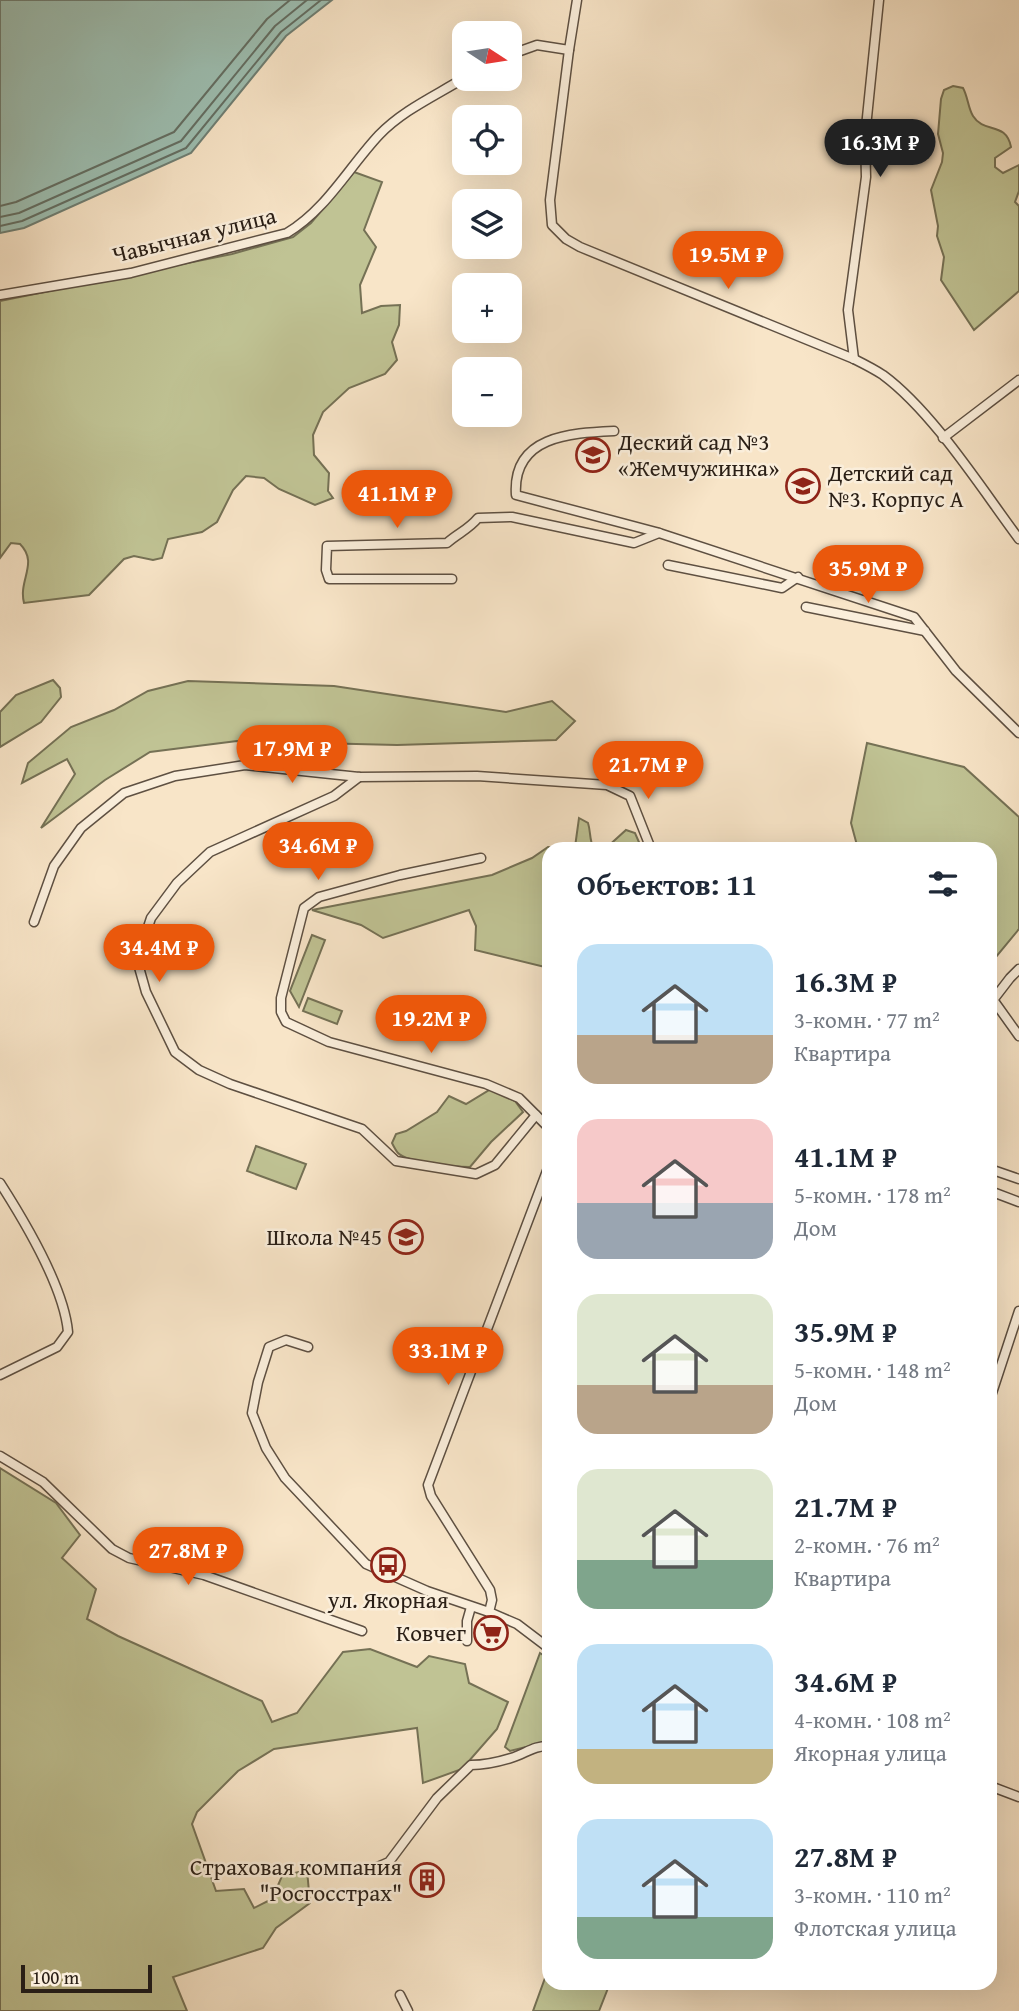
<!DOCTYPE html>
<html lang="ru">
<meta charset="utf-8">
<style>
body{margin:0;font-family:"Gentium Book Plus",serif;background:#f2f2f3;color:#1f2937;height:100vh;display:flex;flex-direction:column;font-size:26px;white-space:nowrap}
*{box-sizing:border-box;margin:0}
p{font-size:23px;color:#747a83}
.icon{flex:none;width:38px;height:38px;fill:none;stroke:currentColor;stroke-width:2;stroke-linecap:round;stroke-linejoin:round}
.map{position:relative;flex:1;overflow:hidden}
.panel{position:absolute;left:542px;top:842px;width:455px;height:1148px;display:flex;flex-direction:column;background:#fff;border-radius:21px;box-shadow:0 7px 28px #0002}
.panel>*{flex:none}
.needle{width:46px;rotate:102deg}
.controls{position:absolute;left:452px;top:21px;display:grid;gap:14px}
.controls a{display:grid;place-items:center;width:70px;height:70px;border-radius:14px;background:#fff;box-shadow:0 7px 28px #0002;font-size:35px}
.scale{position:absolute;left:21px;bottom:18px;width:131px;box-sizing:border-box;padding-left:7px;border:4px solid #2a1f16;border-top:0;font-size:19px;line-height:24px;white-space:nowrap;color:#2a1f16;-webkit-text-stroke:5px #faeedb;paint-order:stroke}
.price{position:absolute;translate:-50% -60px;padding:0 16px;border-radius:24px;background:#ea580c;color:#fff;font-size:23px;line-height:46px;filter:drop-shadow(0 2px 4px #0008)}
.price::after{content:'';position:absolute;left:50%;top:42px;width:21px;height:16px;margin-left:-10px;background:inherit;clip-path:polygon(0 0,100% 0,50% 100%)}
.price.on{background:#222;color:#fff}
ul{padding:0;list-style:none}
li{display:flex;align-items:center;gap:21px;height:175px;padding:0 35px}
li span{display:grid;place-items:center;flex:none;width:196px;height:140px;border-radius:21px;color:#555}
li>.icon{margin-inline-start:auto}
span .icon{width:84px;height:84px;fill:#fffc;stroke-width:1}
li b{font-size:30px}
h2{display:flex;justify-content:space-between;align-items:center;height:84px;padding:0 35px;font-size:30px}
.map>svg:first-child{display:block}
</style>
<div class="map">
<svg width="1019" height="2011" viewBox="0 0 1019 2011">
<rect width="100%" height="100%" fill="#f8e5c8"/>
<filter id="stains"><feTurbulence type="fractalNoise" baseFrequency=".00286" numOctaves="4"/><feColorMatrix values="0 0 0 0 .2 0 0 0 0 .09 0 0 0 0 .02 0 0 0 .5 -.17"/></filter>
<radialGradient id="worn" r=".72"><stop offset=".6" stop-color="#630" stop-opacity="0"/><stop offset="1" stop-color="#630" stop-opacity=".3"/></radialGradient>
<g fill="#c0c394" stroke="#757155" stroke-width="2">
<path d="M 953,86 L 963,88 C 968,97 968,108 973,116 C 984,134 1006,121 1011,147 L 995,158 L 995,167 L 1003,173 L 1019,165 L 1019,191 L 1015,202 L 1019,206 L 1019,291 L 974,330 L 941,280 L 944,257 L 937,236 L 938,226 L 931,190 L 942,162 L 943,153 L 938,134 L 941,99 L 944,90 Z"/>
<path d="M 354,172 L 382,182 L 364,230 L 376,247 L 360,285 L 362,313 L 381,306 L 400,305 L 399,325 L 392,342 L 397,360 L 385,374 L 349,388 L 323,412 L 313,435 L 314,455 L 329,473 L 328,491 L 333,498 L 315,505 L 279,489 L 264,478 L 246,476 L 233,490 L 217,522 L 202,532 L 168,539 L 162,558 L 153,560 L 134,556 L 124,559 L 89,595 L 24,603 C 18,580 39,563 20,544 L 11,543 L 0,558 L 0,301 L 232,254 L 293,237 L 311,223 Z"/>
<path d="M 53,680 L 60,688 L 61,697 L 41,722 L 0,747 L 0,712 L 16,695 Z"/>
<path d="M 188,681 L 334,686 L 506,712 L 552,701 L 575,721 L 556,740 L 397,745 L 237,741 L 150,752 L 105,780 L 41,828 L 75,774 L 67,759 L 22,783 L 28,763 L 71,727 L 114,710 L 148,691 Z"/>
<path d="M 867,743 L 964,767 L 1019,817 L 1019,929 L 991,963 L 990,849 L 858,849 L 851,823 Z"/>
<path d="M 579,818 L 588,823 C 591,832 589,840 594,849 L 571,849 L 575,847 Z"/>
<path d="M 626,830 L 635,833 L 642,849 L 605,849 Z"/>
<path d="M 548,847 L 560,849 L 550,849 L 549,968 L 475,950 L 476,926 L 469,910 L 383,938 L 361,925 L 312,910 L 492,875 L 532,858 Z"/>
<path d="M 312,935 L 325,940 L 299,1007 L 290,991 Z"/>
<path d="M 308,998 L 342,1011 L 337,1024 L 303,1011 Z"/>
<path d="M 491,1089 L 515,1101 L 523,1112 L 491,1142 L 470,1167 C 455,1167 408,1163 398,1153 C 396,1151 393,1145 392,1143 L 396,1134 L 406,1131 L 437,1112 L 449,1096 L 466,1104 Z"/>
<path d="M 256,1146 L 306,1164 L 296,1189 L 247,1171 Z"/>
<path d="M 0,1468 L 56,1503 L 80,1535 L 62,1558 L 96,1589 L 87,1619 L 118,1636 L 262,1701 L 272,1722 L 297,1713 L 343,1652 L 370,1649 L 417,1667 L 429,1656 L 465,1664 L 469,1683 L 508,1702 L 497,1729 L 462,1769 L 423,1783 L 417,1728 L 274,1749 L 238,1771 L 197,1812 L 192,1824 L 216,1891 L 244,1889 L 254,1908 L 272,1899 L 282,1876 L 307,1870 L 310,1903 L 276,1928 L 263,1948 L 173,1977 L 187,2011 L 0,2011 Z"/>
<path d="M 540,1653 L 549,1659 L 549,1744 L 542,1743 L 510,1751 L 505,1747 Z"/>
<path d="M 549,1967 L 550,1983 L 610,1983 L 599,2011 L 533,2011 Z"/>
</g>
<path fill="#9dbfb2" stroke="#6f7f74" stroke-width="2" d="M 0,0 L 332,0 L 286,36 L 191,153 L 24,228 L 0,233 Z"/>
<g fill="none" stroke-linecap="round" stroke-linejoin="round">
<g stroke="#646f64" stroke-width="2">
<path d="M 0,206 L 16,202 L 174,132 L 267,19 L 290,0"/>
<path d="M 0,217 L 19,213 L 181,141 L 275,26 L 307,0"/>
<path d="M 0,226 L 22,221 L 186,148 L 281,32 L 321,0"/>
</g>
<g stroke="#5e5042" stroke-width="11">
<g id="minor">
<path d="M 577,0 L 569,50 L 550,200 L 552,225 L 566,239 L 580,247 L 854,359 C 864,364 874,369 883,375 C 933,412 981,488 1019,539"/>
<path d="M 509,55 L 537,45 L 569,50"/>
<path d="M 0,295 L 131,273 L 287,233 C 326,210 349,167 379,135 C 403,110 435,96 464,78"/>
<path d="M 854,359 L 848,310 L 866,177 L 865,137 L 879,0"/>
<path d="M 614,431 C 570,433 512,436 516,495 L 656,532 L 914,617 L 956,671 L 1019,733"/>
<path d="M 943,438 L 1019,380"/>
<path d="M 668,565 L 782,588 L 798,577"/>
<path d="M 452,579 L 329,579 L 326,570 L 327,546 L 447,543 C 458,533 468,530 478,518 L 512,517 L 634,543 L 659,533"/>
<path d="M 806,607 L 925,631"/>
<path d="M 359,777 L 334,796 L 210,852 L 177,883 L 151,918 L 137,960 L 146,992 L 175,1052 L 199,1070 L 230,1084 L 362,1129 L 396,1161 L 476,1174 L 495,1165 L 536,1115"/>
<path d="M 481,858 L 400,875 L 319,897 L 304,908 L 281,998 L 281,1012 L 286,1022 L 329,1042 L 486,1084 L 519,1098 L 550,1129"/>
<path d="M 34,922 L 54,866 L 81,828 L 124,793 L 175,776 L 245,765 L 359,777 L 477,776 L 607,785 L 630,796 L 651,849"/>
<path d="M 994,1001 L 1019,1036"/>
<path d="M 990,1004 L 1010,978 L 1019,969"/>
<path d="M 990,1169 L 1019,1179"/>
<path d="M 0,1183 C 25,1222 64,1287 68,1332 L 57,1347 L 0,1375"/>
<path d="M 990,1191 L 1019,1202"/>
<path d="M 308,1347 L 286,1340 L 269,1347 L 258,1382 L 252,1413 L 266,1448 L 285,1478 L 366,1564 L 427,1591 L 489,1612 L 517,1624 L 550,1649"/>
<path d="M 990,1399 L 1019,1311"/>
<path d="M 0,1456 L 43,1482 L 112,1549 L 129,1558 L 204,1575 L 362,1631"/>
<path d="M 489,1612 L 492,1600 L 490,1590 L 431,1496 L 428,1485 L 550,1163"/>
<path d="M 467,1641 L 467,1621 L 471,1607"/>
<path d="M 990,1786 L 1019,1797"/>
<path d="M 375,1868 L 389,1862 L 437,1798 L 471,1765 C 485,1765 498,1762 511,1758 C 525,1754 534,1745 550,1746"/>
<path d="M 400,1995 L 408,2011"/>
</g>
</g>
<use href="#minor" stroke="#faeedb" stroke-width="8"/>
</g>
<defs>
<g id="school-ring" transform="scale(1.75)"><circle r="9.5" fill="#faeedb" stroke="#8f2418" stroke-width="1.5"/><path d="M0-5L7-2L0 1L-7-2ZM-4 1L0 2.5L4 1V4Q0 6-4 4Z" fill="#8f2418"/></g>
<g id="bus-ring" transform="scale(1.75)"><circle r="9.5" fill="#faeedb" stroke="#8f2418" stroke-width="1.5"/><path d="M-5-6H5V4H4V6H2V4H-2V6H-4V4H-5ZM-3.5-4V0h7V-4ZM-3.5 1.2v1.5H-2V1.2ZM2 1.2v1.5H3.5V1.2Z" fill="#8f2418"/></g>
<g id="supermarket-ring" transform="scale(1.75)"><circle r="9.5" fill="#faeedb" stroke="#8f2418" stroke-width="1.5"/><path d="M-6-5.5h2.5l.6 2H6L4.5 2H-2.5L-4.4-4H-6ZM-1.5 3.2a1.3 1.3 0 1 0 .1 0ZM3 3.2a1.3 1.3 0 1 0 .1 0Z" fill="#8f2418"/></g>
<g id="building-ring" transform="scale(1.75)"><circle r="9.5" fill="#faeedb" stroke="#8f2418" stroke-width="1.5"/><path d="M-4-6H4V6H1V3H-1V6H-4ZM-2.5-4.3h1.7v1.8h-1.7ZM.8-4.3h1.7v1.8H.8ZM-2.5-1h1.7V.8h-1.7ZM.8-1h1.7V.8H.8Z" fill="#8f2418"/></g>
</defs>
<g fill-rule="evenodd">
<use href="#school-ring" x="593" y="455"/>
<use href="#school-ring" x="803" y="486"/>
<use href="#school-ring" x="406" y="1237"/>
<use href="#bus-ring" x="388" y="1565"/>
<use href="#supermarket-ring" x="491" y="1633"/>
<use href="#building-ring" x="427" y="1880"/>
</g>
<g text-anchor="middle" stroke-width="5" stroke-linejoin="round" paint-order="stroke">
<g font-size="23" fill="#2a1f16" stroke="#faeedb">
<text transform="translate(194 235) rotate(-14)" y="8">Чавычная улица</text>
</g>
<g font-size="23" fill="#2a1f16" stroke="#faeedb" text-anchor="end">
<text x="618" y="450" text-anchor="start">Деский сад №3<tspan x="618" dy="26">«Жемчужинка»</tspan></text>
<text x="828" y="481" text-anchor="start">Детский сад<tspan x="828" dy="26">№3. Корпус А</tspan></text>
<text x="382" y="1245">Школа №45</text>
<text x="388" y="1608" text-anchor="middle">ул. Якорная</text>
<text x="466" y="1641">Ковчег</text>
<text x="402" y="1875">Страховая компания<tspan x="402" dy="26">"Росгосстрах"</tspan></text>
</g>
</g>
<rect width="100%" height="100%" filter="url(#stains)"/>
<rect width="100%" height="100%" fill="url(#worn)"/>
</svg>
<div class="controls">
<a><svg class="needle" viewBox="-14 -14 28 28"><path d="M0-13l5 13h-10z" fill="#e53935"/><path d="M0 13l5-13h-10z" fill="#747a83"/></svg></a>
<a><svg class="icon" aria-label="locate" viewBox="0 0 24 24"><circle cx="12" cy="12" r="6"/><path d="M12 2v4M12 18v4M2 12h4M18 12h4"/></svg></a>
<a><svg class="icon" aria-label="layers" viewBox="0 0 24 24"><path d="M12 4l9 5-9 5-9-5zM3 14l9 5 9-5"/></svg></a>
<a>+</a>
<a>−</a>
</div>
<div class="scale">100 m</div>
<b class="price on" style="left:880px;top:179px">16.3M ₽</b>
<b class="price" style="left:728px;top:291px">19.5M ₽</b>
<b class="price" style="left:397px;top:530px">41.1M ₽</b>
<b class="price" style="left:868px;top:605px">35.9M ₽</b>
<b class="price" style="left:292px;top:785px">17.9M ₽</b>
<b class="price" style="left:648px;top:801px">21.7M ₽</b>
<b class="price" style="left:318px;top:882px">34.6M ₽</b>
<b class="price" style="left:159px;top:984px">34.4M ₽</b>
<b class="price" style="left:431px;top:1055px">19.2M ₽</b>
<b class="price" style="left:448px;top:1387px">33.1M ₽</b>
<b class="price" style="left:188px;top:1587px">27.8M ₽</b>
<section class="panel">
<h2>Объектов: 11<svg class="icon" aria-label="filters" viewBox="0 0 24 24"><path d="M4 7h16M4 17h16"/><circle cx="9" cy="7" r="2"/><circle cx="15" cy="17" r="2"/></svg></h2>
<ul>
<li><span style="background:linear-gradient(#bfe0f5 65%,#b9a48a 0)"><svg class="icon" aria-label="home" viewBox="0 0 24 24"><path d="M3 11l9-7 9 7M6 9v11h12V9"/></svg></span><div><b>16.3M ₽</b><p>3-комн. · 77 m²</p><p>Квартира</p></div></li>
<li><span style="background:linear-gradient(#f6c9c9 60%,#9aa5b1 0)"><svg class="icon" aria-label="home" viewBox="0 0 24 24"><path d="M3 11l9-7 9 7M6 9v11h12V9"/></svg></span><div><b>41.1M ₽</b><p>5-комн. · 178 m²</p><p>Дом</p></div></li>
<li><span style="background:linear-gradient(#dfe7d0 65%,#b9a48a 0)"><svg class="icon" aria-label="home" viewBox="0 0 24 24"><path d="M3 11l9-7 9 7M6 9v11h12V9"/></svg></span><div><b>35.9M ₽</b><p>5-комн. · 148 m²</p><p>Дом</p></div></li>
<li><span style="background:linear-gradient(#dfe7d0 65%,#7fa58c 0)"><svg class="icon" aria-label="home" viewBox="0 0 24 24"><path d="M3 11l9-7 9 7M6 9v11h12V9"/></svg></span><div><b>21.7M ₽</b><p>2-комн. · 76 m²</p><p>Квартира</p></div></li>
<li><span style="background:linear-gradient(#bfe0f5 75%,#c2b280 0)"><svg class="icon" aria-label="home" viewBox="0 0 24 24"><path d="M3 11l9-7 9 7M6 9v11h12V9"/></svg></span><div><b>34.6M ₽</b><p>4-комн. · 108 m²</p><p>Якорная улица</p></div></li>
<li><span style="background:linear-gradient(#bfe0f5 70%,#7fa58c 0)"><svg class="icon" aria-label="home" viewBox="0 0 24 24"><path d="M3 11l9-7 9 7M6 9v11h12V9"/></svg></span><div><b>27.8M ₽</b><p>3-комн. · 110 m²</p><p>Флотская улица</p></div></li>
</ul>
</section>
</div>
